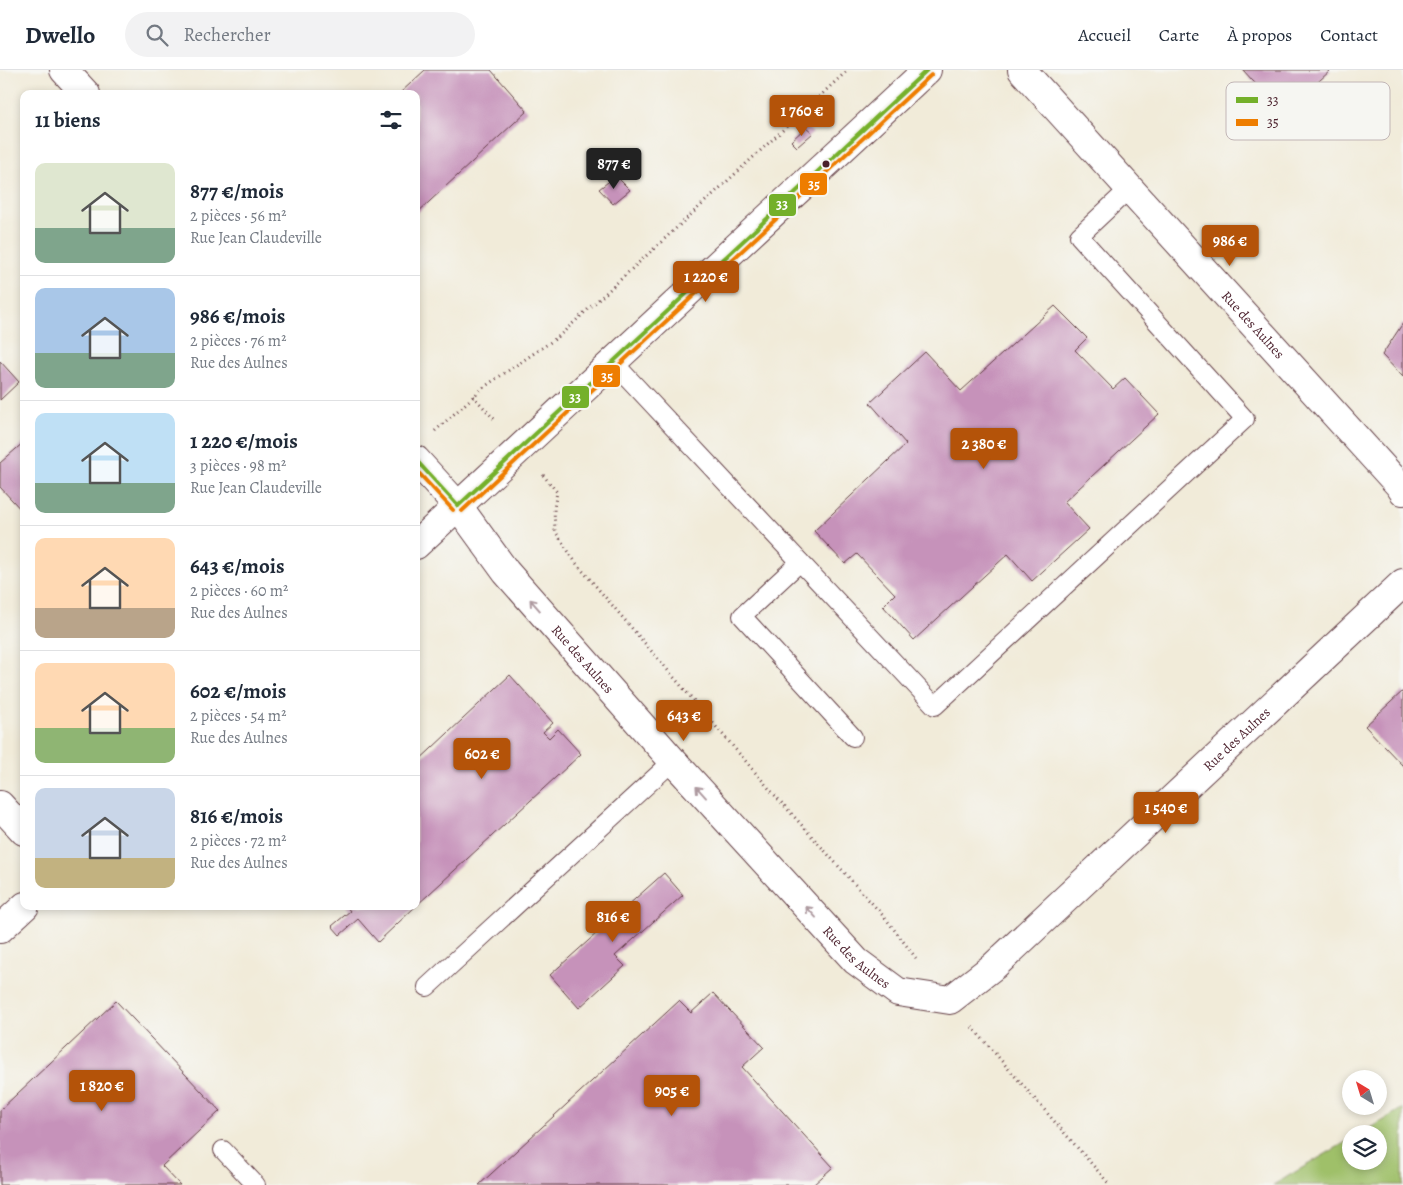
<!DOCTYPE html>
<html lang="fr">
<meta charset="utf-8">
<style>
body{margin:0;font-family:Alegreya,serif;background:#f2f2f3;color:#1f2937;height:100vh;display:flex;flex-direction:column;font-size:19px;white-space:nowrap}
*{box-sizing:border-box;margin:0}
p{font-size:16px;color:#747a83}
.icon{flex:none;width:28px;height:28px;fill:none;stroke:currentColor;stroke-width:2;stroke-linecap:round;stroke-linejoin:round}
.map{position:relative;flex:1;overflow:hidden}
.sheet{position:absolute;left:20px;top:20px;width:400px;height:820px;display:flex;flex-direction:column;background:#fff;border-radius:10px;box-shadow:0 2px 8px #0003}
.sheet>*{flex:none}
.needle{width:32px;rotate:322deg}
.buttons{position:absolute;left:1342px;top:1000px;display:grid;gap:10px}
.buttons a{display:grid;place-items:center;width:45px;height:45px;border-radius:50%;background:#fff;box-shadow:0 2px 8px #0003;font-size:25px}
.price{position:absolute;translate:-50% -42px;padding:0 11px;border-radius:5px;background:#b45309;color:#fff;font-size:16px;line-height:32px;filter:drop-shadow(0 1px 2px #0008)}
.price::after{content:'';position:absolute;left:50%;top:30px;width:15px;height:11px;margin-left:-8px;background:inherit;clip-path:polygon(0 0,100% 0,50% 100%)}
.price.on{background:#222;color:#fff}
ul{padding:0;list-style:none}
li{display:flex;align-items:center;gap:15px;height:125px;padding:0 15px}
li+li{border-top:1px solid #e0e1e3}
li span{display:grid;place-items:center;flex:none;width:140px;height:100px;border-radius:10px;color:#555}
li>.icon{margin-inline-start:auto}
span .icon{width:60px;height:60px;fill:#fffc;stroke-width:1}
li b{font-size:21px}
h2{display:flex;justify-content:space-between;align-items:center;height:60px;padding:0 15px;font-size:21px}
header{display:flex;align-items:center;gap:30px;box-sizing:border-box;height:70px;padding:0 25px;background:#fff;border-bottom:1px solid #e0e1e3}
header strong{font-size:24px}
nav{display:flex;gap:28px;margin-inline-start:auto;font-size:18px}
.search{width:350px;height:45px;background:#f2f2f3;display:flex;align-items:center;gap:12px;box-sizing:border-box;padding:0 18px;border-radius:28px;color:#747a83;font-size:19px}
.map>svg:first-child{display:block}
</style>
<header>
<strong>Dwello</strong>
<div class="search"><svg class="icon" aria-label="search" viewBox="0 0 24 24"><circle cx="10" cy="10" r="6"/><path d="M15 15l6 6"/></svg>Rechercher</div>
<nav><a>Accueil</a><a>Carte</a><a>À propos</a><a>Contact</a></nav>
</header>
<div class="map">
<svg width="1403" height="1115" viewBox="0 0 1403 1115">
<rect width="100%" height="100%" fill="#f6f6f2"/>
<filter id="ink" filterUnits="userSpaceOnUse"><feTurbulence type="fractalNoise" baseFrequency=".02" numOctaves="2"/><feDisplacementMap in="SourceGraphic" scale="10" xChannelSelector="R" yChannelSelector="G"/><feConvolveMatrix kernelMatrix="1 2 1 2 8 2 1 2 1" color-interpolation-filters="sRGB"/></filter>
<filter id="wash" filterUnits="userSpaceOnUse"><feTurbulence type="fractalNoise" baseFrequency=".0096" numOctaves="4" result="noise"/><feDisplacementMap in="SourceGraphic" scale="20" xChannelSelector="R" yChannelSelector="G"/><feGaussianBlur stdDeviation="1.12" result="paint"/><feColorMatrix in="noise" values="0 0 0 0 0 0 0 0 0 0 0 0 0 0 0 0 0 1.4 0 .05"/><feComposite in="paint" operator="in"/></filter>
<g filter="url(#wash)">
<rect width="100%" height="100%" fill="#f1ebd9"/>
<path fill="#9fc069" stroke="#74704a" d="M 1403,1038 L 1403,1115 L 1273,1115 L 1351,1069 L 1351,1091 L 1379,1091 L 1379,1064 L 1360,1064 Z"/>
<g id="blocks">
<g fill="#c692ba">
<path d="M 425,0 L 491,0 L 527,41 L 416,144 L 416,24 L 399,24 Z"/>
<path d="M 1243,0 L 1331,0 L 1283,44 Z"/>
<path d="M 806,57 L 813,63 L 797,77 L 791,71 Z"/>
<path d="M 616,106 L 630,120 L 613,134 L 599,119 Z"/>
<path d="M 1055,236 L 1087,268 L 1075,280 L 1113,319 L 1125,308 L 1159,344 L 1064,432 L 1089,459 L 1032,511 L 1008,484 L 914,570 L 883,536 L 895,524 L 857,484 L 845,494 L 814,461 L 906,374 L 870,333 L 925,282 L 961,321 Z"/>
<path d="M 1403,253 L 1403,307 L 1382,285 Z"/>
<path d="M 0,291 L 19,312 L 0,330 Z"/>
<path d="M 24,372 L 24,443 L 0,417 L 0,393 Z"/>
<path d="M 510,605 L 553,653 L 543,662 L 549,668 L 558,659 L 581,684 L 416,836 L 416,693 Z"/>
<path d="M 1403,621 L 1403,696 L 1365,656 Z"/>
<path d="M 664,803 L 683,825 L 615,886 L 625,896 L 579,938 L 550,905 Z"/>
<path d="M 346,836 L 416,836 L 378,872 L 358,849 L 340,865 L 332,856 L 350,841 Z"/>
<path d="M 713,923 L 764,977 L 742,997 L 833,1097 L 813,1115 L 479,1115 L 679,931 L 691,943 Z"/>
<path d="M 116,931 L 220,1041 L 162,1096 L 180,1115 L 0,1115 L 0,1040 Z"/>
</g>
</g>
</g>
<g filter="url(#ink)">
<use href="#blocks" fill-opacity="0" stroke="#633e45" stroke-width="1"/>
<g fill="none" stroke-linecap="round" stroke-linejoin="round">
<g stroke="#633e45" stroke-width="20">
<g id="lane">
<path d="M 613,292 L 935,636 L 1245,349 L 1079,166 L 1130,118"/>
<path d="M 800,492 L 742,546 L 853,667"/>
<path d="M 427,917 L 673,691"/>
<path d="M 223,1080 L 256,1115"/>
</g>
</g>
<g stroke="#633e45" stroke-width="30">
<g id="street">
<path d="M 64,0 L 86,24"/>
<path id="s1" d="M 1022,0 L 1399,415 L 1403,421"/>
<path id="s2" d="M 416,390 L 458,436 L 506,502 L 673,691 L 856,891 L 898,922 L 950,930 L 994,896 L 1403,513"/>
<path d="M 416,475 L 927,0"/>
<path d="M 0,735 L 24,761"/>
<path d="M 0,859 L 25,836"/>
</g>
</g>
<g stroke="#633e45" stroke-width="3" stroke-dasharray="1 4" stroke-linecap="butt">
<path d="M 473,326 L 496,351"/>
<path d="M 435,361 L 484,317 L 558,267 L 848,0"/>
<path d="M 543,405 L 557,422 L 554,438 L 555,461 L 576,493 L 772,722 L 886,849 L 916,888"/>
<path d="M 972,957 L 1110,1115"/>
</g>
<use href="#lane" stroke="#fff" stroke-width="18"/>
<use href="#street" stroke="#fff" stroke-width="28"/>
<g stroke="#f6f6f2" stroke-width="8">
<g id="bus-1">
<path d="M 416,390 L 458,436"/>
<path d="M 458,436 L 927,0"/>
</g>
</g>
<g stroke="#f6f6f2" stroke-width="8">
<g id="bus-2">
<path d="M 416,400 L 453,440"/>
<path d="M 462,441 L 931,5"/>
</g>
</g>
<use href="#bus-1" stroke="#74b02a" stroke-width="4"/>
<use href="#bus-2" stroke="#ee7d00" stroke-width="4"/>
</g>
<defs><path id="oneway-shaft" d="M-6 0H5M1.5-3L5.5 0L1.5 3" fill="none" stroke-width="1.6" stroke-linecap="round" stroke-linejoin="round" transform="scale(1.25)"/></defs>
<g stroke="#ae9aa0">
<use href="#oneway-shaft" transform="translate(535 535) rotate(-131)"/>
<use href="#oneway-shaft" transform="translate(701 722) rotate(-132)"/>
<use href="#oneway-shaft" transform="translate(811 842) rotate(-132)"/>
</g>
</g>
<circle fill="#4a1f2b" stroke="#f6f6f2" stroke-width="2" cx="826" cy="94" r="4.5"/>
<g text-anchor="middle" stroke-width="4" stroke-linejoin="round" paint-order="stroke">
<g font-size="14" fill="#4a1f2b" stroke="#f6f6f2">
<text dy="5" stroke="none"><textPath href="#s1" startOffset="344">Rue des Aulnes</textPath></text>
<text dy="5" stroke="none"><textPath href="#s2" startOffset="260">Rue des Aulnes</textPath></text>
<text dy="5" stroke="none"><textPath href="#s2" startOffset="1160">Rue des Aulnes</textPath></text>
<text dy="5" stroke="none"><textPath href="#s2" startOffset="665">Rue des Aulnes</textPath></text>
</g>
</g>
<rect x="1226" y="12" width="164" height="58" rx="8" fill="#f6f6f2" stroke="#c2b6b6" stroke-width="1"/>
<rect x="1236" y="27" width="22" height="6" fill="#74b02a"/>
<rect x="1236" y="49" width="22" height="7" fill="#ee7d00"/>
<g font-size="14" fill="#4a1f2b">
<text x="1267" y="35">33</text>
<text x="1267" y="57">35</text>
</g>
<g stroke="#f6f6f2" stroke-width="2">
<rect x="799" y="102" width="29" height="24" rx="5" fill="#ee7d00"/>
<rect x="768" y="123" width="29" height="24" rx="5" fill="#74b02a"/>
<rect x="592" y="294" width="29" height="24" rx="5" fill="#ee7d00"/>
<rect x="561" y="315" width="29" height="24" rx="5" fill="#74b02a"/>
</g>
<g font-size="14" text-anchor="middle" font-weight="bold" fill="#fff">
<text x="814" y="119">35</text>
<text x="782" y="139">33</text>
<text x="607" y="311">35</text>
<text x="575" y="332">33</text>
</g>
</svg>
<div class="buttons">
<a><svg class="needle" viewBox="-14 -14 28 28"><path d="M0-13l5 13h-10z" fill="#e53935"/><path d="M0 13l5-13h-10z" fill="#747a83"/></svg></a>
<a><svg class="icon" aria-label="layers" viewBox="0 0 24 24"><path d="M12 4l9 5-9 5-9-5zM3 14l9 5 9-5"/></svg></a>
</div>
<b class="price" style="left:802px;top:67px">1 760 €</b>
<b class="price on" style="left:614px;top:120px">877 €</b>
<b class="price" style="left:1230px;top:197px">986 €</b>
<b class="price" style="left:706px;top:233px">1 220 €</b>
<b class="price" style="left:984px;top:400px">2 380 €</b>
<b class="price" style="left:684px;top:672px">643 €</b>
<b class="price" style="left:482px;top:710px">602 €</b>
<b class="price" style="left:1166px;top:764px">1 540 €</b>
<b class="price" style="left:613px;top:873px">816 €</b>
<b class="price" style="left:102px;top:1042px">1 820 €</b>
<b class="price" style="left:672px;top:1047px">905 €</b>
<section class="sheet">
<h2>11 biens<svg class="icon" aria-label="filters" viewBox="0 0 24 24"><path d="M4 7h16M4 17h16"/><circle cx="9" cy="7" r="2"/><circle cx="15" cy="17" r="2"/></svg></h2>
<ul>
<li><span style="background:linear-gradient(#dfe7d0 65%,#7fa58c 0)"><svg class="icon" aria-label="home" viewBox="0 0 24 24"><path d="M3 11l9-7 9 7M6 9v11h12V9"/></svg></span><div><b>877 €/mois</b><p>2 pièces · 56 m²</p><p>Rue Jean Claudeville</p></div></li>
<li><span style="background:linear-gradient(#a9c7e8 65%,#7fa58c 0)"><svg class="icon" aria-label="home" viewBox="0 0 24 24"><path d="M3 11l9-7 9 7M6 9v11h12V9"/></svg></span><div><b>986 €/mois</b><p>2 pièces · 76 m²</p><p>Rue des Aulnes</p></div></li>
<li><span style="background:linear-gradient(#bfe0f5 70%,#7fa58c 0)"><svg class="icon" aria-label="home" viewBox="0 0 24 24"><path d="M3 11l9-7 9 7M6 9v11h12V9"/></svg></span><div><b>1 220 €/mois</b><p>3 pièces · 98 m²</p><p>Rue Jean Claudeville</p></div></li>
<li><span style="background:linear-gradient(#ffd9b3 70%,#b9a48a 0)"><svg class="icon" aria-label="home" viewBox="0 0 24 24"><path d="M3 11l9-7 9 7M6 9v11h12V9"/></svg></span><div><b>643 €/mois</b><p>2 pièces · 60 m²</p><p>Rue des Aulnes</p></div></li>
<li><span style="background:linear-gradient(#ffd9b3 65%,#8fb573 0)"><svg class="icon" aria-label="home" viewBox="0 0 24 24"><path d="M3 11l9-7 9 7M6 9v11h12V9"/></svg></span><div><b>602 €/mois</b><p>2 pièces · 54 m²</p><p>Rue des Aulnes</p></div></li>
<li><span style="background:linear-gradient(#c9d6e8 70%,#c2b280 0)"><svg class="icon" aria-label="home" viewBox="0 0 24 24"><path d="M3 11l9-7 9 7M6 9v11h12V9"/></svg></span><div><b>816 €/mois</b><p>2 pièces · 72 m²</p><p>Rue des Aulnes</p></div></li>
</ul>
</section>
</div>
